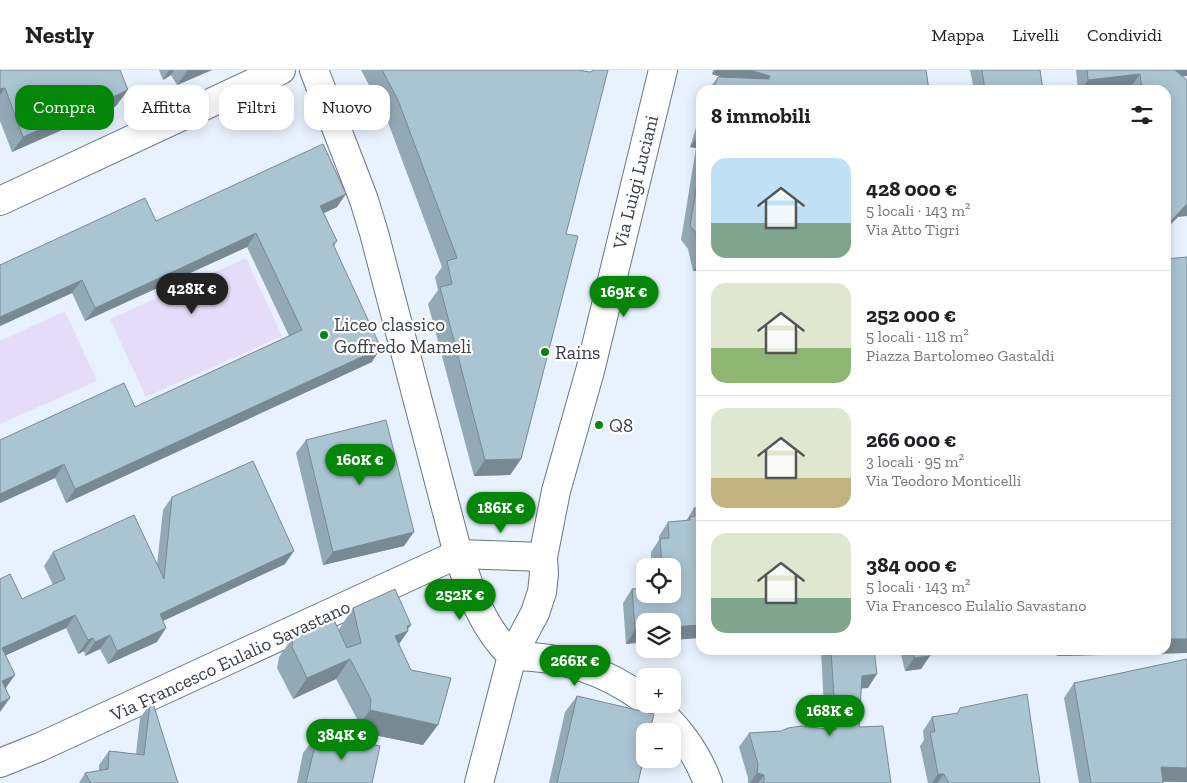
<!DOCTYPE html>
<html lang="it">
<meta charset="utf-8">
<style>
body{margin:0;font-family:"Zilla Slab",serif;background:#f6f6f6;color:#202124;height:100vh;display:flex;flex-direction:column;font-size:19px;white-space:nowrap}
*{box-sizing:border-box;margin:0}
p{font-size:16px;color:#757577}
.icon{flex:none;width:28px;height:28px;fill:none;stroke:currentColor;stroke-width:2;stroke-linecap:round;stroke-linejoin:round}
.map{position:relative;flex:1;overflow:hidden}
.panel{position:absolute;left:696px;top:15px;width:475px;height:570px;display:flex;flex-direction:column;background:#fff;border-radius:15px;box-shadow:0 2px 12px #0003}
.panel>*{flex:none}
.banner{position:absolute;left:15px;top:15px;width:475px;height:45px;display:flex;gap:10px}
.tools{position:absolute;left:636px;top:488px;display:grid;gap:10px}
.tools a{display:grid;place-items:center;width:45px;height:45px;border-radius:10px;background:#fff;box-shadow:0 2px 12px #0003;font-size:25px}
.price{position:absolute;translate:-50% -42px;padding:0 11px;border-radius:18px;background:#048608;color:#fff;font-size:16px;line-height:32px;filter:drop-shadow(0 1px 2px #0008)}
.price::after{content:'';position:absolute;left:50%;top:30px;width:15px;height:11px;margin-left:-8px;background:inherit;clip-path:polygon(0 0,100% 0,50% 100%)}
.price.on{background:#222;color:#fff}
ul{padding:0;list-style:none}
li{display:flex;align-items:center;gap:15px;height:125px;padding:0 15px}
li+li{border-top:1px solid #e0e0e0}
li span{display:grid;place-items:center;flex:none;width:140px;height:100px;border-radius:15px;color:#555}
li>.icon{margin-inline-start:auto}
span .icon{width:60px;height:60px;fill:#fffc;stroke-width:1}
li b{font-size:21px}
h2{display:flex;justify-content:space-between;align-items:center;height:60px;padding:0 15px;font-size:21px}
.pill{padding:0 18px;border-radius:15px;background:#fff;box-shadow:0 2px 12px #0003;font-size:18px;line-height:45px}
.pill.on{background:#048608;color:#fff}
header{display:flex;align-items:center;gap:30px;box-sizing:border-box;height:70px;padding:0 25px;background:#fff;border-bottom:1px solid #e0e0e0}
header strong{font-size:24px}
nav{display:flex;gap:28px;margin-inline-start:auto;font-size:18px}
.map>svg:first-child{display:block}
</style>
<header>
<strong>Nestly</strong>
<nav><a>Mappa</a><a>Livelli</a><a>Condividi</a></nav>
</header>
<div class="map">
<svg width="1187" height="713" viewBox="0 0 1187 713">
<rect width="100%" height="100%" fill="#e8f2ff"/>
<g fill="#e4dcf8">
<path d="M 246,188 L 282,266 L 146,327 L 110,249 Z"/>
<path d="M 65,241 L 97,311 L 0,354 L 0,271 Z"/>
</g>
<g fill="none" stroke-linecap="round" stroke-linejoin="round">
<g stroke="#677688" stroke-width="30">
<g id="minor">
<path d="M 0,131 L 281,0"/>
<path d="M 512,586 C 560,586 606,601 645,630"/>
<path d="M 650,634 C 676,653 697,683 708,713"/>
<path d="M 0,693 L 40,677 L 458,484 L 543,487"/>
</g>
</g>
<g stroke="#677688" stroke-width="30">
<g id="tertiary">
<path d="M 314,0 L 364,130 L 374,163 L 458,484 C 471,522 482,557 512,586"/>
<path d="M 479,713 L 512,586 L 535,543 L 542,522 L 544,504 L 543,487 L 556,421 L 590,301 L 663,0"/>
</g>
</g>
<use href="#minor" stroke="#fff" stroke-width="28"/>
<use href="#tertiary" stroke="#fff" stroke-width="28"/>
</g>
<g fill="#93a9b5">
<path d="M 0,0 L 116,36 L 12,82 L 0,51 Z"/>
<path d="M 159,0 L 212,0 L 177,15 L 171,5 L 163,10 Z"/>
<path d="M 361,0 L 578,0 L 566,164 L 521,389 L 510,405 L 474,406 L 428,234 L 438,220 L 435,207 L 442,197 L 386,47 Z"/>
<path d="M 713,0 L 926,0 L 929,20 L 708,20 L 718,7 L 721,7 L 712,4 Z"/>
<path d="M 970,0 L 1040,0 L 1043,20 L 974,20 Z"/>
<path d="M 1076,0 L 1187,0 L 1187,6 L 1183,6 L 1178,147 L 1166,20 L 1131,20 L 1130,18 L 1109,20 L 1078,20 Z"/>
<path d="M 701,42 L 701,200 L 693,201 L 688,179 L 681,170 L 696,78 L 690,77 Z"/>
<path d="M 337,137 L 324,143 L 337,171 L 334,176 L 372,292 L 66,433 L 55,408 L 0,433 L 0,370 L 135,337 L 289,266 L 247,177 L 85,251 L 72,223 L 0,256 L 0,195 L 156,151 Z"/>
<path d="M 1187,187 L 1187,583 L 1057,586 L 1056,580 L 1166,580 Z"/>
<path d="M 306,370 L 404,476 L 323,495 L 296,383 Z"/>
<path d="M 172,427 L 285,494 L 163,551 L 157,572 L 108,594 L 100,579 L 85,586 L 84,581 L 78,584 L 66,558 L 6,585 L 5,619 L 0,642 L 0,509 L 22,529 L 53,515 L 44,496 L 53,482 L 157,495 L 163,440 Z"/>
<path d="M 694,438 L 701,438 L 701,568 L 645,551 L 645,572 L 626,574 L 623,533 L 632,519 L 672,524 L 672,496 L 651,496 L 651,482 L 659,470 L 659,466 L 668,452 L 686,451 Z"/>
<path d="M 353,538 L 411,555 L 408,559 L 408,561 L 399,574 L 423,675 L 355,661 L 357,649 L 336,609 L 293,629 L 277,598 L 279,587 L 293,567 L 339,561 L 339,559 Z"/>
<path d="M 821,580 L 874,580 L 868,618 L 861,618 L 859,657 L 891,713 L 748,713 L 748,708 L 739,677 L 749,663 L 825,659 Z"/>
<path d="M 900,580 L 930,580 L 921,599 L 905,601 Z"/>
<path d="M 1187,589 L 1187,712 L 1162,712 L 1163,713 L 1079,713 L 1064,628 L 1074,613 Z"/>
<path d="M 577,626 L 638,713 L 549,713 L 565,642 Z"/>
<path d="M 150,634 L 178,713 L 79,713 L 85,703 L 99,701 L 99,695 L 109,681 L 136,684 L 140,648 Z"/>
<path d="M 932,647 L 1040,713 L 928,713 L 920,676 L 924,670 L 923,661 Z"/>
<path d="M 318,663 L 372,713 L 297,713 L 303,683 Z"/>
</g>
<g fill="#788993">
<path d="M 169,0 L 174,0 L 171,5 L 163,10 Z"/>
<path d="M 188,0 L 212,0 L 177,15 Z"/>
<path d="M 716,0 L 750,0 L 770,6 L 760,20 L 712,4 Z"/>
<path d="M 1166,0 L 1187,0 L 1187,6 L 1160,9 Z"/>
<path d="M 1140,4 L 1130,18 L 1109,20 L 1081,20 L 1088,10 Z"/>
<path d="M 5,18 L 0,25 L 0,19 Z"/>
<path d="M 128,20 L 116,36 L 12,82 L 23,67 Z"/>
<path d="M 700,64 L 701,64 L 701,70 L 696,78 L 690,77 Z"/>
<path d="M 346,124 L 337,137 L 311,149 L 320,136 Z"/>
<path d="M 1187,134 L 1187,146 L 1178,147 L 1166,159 L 1166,152 Z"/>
<path d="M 256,163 L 247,177 L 85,251 L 95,238 Z"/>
<path d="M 701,190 L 701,200 L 693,201 Z"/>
<path d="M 82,210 L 72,223 L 0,256 L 0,247 Z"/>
<path d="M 381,278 L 372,292 L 66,433 L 75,419 Z"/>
<path d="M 521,389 L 510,405 L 474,406 L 485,390 Z"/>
<path d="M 64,394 L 55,408 L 0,433 L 0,424 Z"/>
<path d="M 414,462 L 404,476 L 323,495 L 333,482 Z"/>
<path d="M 294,481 L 285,494 L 150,557 L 160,544 Z"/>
<path d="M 75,545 L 66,558 L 0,588 L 2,578 Z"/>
<path d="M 411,555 L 406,561 L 408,561 L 394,581 L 395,566 L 407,556 Z"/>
<path d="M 701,555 L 701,568 L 672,570 L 672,557 Z"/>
<path d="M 166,558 L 157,572 L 108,594 L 117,581 Z"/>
<path d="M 645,559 L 645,572 L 626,574 L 635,560 Z"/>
<path d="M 110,565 L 100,579 L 85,586 L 95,572 Z"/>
<path d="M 93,568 L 84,581 L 78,584 L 88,570 Z"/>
<path d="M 1166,569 L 1187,569 L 1187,583 L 1057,586 L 1062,580 L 1166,580 Z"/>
<path d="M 930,586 L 921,599 L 905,601 L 914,588 Z"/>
<path d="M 350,589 L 336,609 L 293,629 L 307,608 Z"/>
<path d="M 877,604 L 868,618 L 852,619 L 862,606 Z"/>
<path d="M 15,605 L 5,619 L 2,611 Z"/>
<path d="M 10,628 L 0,642 L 0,633 Z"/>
<path d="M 370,640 L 438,655 L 423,675 L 355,661 Z"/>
<path d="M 1161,697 L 1187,698 L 1187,712 L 1150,711 Z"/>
<path d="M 757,703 L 764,705 L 758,713 L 750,713 Z"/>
<path d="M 938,704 L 944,704 L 937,713 L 932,713 Z"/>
</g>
<g fill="#abc4d2" stroke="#788993">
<path d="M 0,0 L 120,0 L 128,20 L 23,67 L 5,18 L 0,19 Z"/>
<path d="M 382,0 L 578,0 L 590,2 L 594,0 L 608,0 L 566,164 L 578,166 L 521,389 L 485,390 L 440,217 L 452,214 L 447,191 L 457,188 L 398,30 Z"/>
<path d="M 750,0 L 926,0 L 929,20 L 713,20 L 718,7 L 769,9 L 770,6 Z"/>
<path d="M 982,0 L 1040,0 L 1043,20 L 985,20 Z"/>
<path d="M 1087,0 L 1175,0 L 1187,10 L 1187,134 L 1170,152 L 1166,152 L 1166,20 L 1142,20 L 1140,4 L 1088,10 Z"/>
<path d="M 323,74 L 346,124 L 320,136 L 337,171 L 333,174 L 381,278 L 75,419 L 64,394 L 0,424 L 0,370 L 124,313 L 135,337 L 302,260 L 256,163 L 95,238 L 82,210 L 0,247 L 0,195 L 145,128 L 156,151 Z"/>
<path d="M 701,89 L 701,183 L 698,165 L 690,156 Z"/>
<path d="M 1187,187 L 1187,569 L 1166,569 L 1166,189 Z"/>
<path d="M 386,350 L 414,462 L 333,482 L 306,370 Z"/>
<path d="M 253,391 L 294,481 L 160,544 L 166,558 L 117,581 L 110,565 L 95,572 L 93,568 L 88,570 L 75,545 L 2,578 L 15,605 L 2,611 L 10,628 L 0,633 L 0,509 L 10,504 L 22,529 L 65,509 L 53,482 L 134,445 L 164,509 L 172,427 Z"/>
<path d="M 694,438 L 701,438 L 701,555 L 672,557 L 672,551 L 645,551 L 645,559 L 635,560 L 632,519 L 645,518 L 645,524 L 672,524 L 672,496 L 662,496 L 660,469 L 669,468 L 668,452 L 690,450 L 690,447 L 695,446 Z"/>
<path d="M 395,519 L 411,555 L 407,556 L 408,561 L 395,566 L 411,600 L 451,608 L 438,655 L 370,640 L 371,629 L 350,589 L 307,608 L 292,577 L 293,567 L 333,548 L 347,578 L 361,573 L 353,538 Z"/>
<path d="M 831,580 L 874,580 L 877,604 L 862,606 L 859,657 L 883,656 L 891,713 L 764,713 L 764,705 L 757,703 L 758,694 L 749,663 L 781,661 L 788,658 L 801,656 L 836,660 Z"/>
<path d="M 913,580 L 930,580 L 930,586 L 914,588 Z"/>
<path d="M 1187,589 L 1187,698 L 1161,697 L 1163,713 L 1091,713 L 1074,613 Z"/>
<path d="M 1027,624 L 1040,713 L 949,713 L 944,704 L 938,704 L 930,662 L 935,662 L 932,647 L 958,643 L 960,638 Z"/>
<path d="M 577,626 L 654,644 L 650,661 L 645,661 L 645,682 L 638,713 L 557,713 Z"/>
<path d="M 153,633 L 178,713 L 91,713 L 85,703 L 108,699 L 109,681 L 144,685 L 150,634 Z"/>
<path d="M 318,663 L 380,676 L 372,713 L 306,713 Z"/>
</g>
<g fill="#048608" stroke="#fff" stroke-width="2">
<circle cx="324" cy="265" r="5"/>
<circle cx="545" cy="282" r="5"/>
<circle cx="599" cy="355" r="5"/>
</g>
<g text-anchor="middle" stroke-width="4.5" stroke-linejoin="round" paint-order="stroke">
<g font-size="19" fill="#373d46" stroke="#fff">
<text transform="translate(635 112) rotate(-76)" y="7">Via Luigi Luciani</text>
<text transform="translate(230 590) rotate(-25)" y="7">Via Francesco Eulalio Savastano</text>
</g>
<g font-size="19" fill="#373d46" stroke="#fff" text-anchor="start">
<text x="334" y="261">Liceo classico<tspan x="334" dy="22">Goffredo Mameli</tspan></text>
<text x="555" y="289">Rains</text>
<text x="609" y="362">Q8</text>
</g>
</g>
</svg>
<div class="tools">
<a><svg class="icon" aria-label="locate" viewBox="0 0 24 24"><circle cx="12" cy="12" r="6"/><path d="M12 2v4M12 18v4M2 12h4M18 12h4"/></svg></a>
<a><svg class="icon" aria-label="layers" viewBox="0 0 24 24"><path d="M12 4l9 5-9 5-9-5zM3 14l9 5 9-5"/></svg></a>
<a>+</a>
<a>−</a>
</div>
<b class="price on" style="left:192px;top:245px">428K €</b>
<b class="price" style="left:624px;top:248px">169K €</b>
<b class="price" style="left:360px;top:416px">160K €</b>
<b class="price" style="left:501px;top:464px">186K €</b>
<b class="price" style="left:460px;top:551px">252K €</b>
<b class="price" style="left:575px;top:617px">266K €</b>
<b class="price" style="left:830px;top:667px">168K €</b>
<b class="price" style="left:342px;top:691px">384K €</b>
<div class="banner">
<a class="pill on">Compra</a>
<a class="pill">Affitta</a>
<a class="pill">Filtri</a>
<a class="pill">Nuovo</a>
</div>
<section class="panel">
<h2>8 immobili<svg class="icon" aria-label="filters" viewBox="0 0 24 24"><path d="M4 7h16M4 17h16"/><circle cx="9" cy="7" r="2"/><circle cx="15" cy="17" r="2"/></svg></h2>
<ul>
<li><span style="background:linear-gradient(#bfe0f5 65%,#7fa58c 0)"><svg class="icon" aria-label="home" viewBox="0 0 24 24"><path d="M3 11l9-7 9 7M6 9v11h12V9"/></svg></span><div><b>428 000 €</b><p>5 locali · 143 m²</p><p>Via Atto Tigri</p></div></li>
<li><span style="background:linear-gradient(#dfe7d0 65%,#8fb573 0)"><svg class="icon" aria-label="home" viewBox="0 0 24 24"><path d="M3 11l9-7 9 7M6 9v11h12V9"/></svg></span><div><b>252 000 €</b><p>5 locali · 118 m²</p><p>Piazza Bartolomeo Gastaldi</p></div></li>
<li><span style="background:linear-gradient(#dfe7d0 70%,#c2b280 0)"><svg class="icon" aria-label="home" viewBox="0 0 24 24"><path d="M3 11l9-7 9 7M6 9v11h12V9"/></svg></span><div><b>266 000 €</b><p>3 locali · 95 m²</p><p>Via Teodoro Monticelli</p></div></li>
<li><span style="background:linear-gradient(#dfe7d0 65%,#7fa58c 0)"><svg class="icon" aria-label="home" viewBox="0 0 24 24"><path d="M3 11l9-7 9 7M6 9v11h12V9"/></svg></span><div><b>384 000 €</b><p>5 locali · 143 m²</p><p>Via Francesco Eulalio Savastano</p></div></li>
</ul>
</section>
</div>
